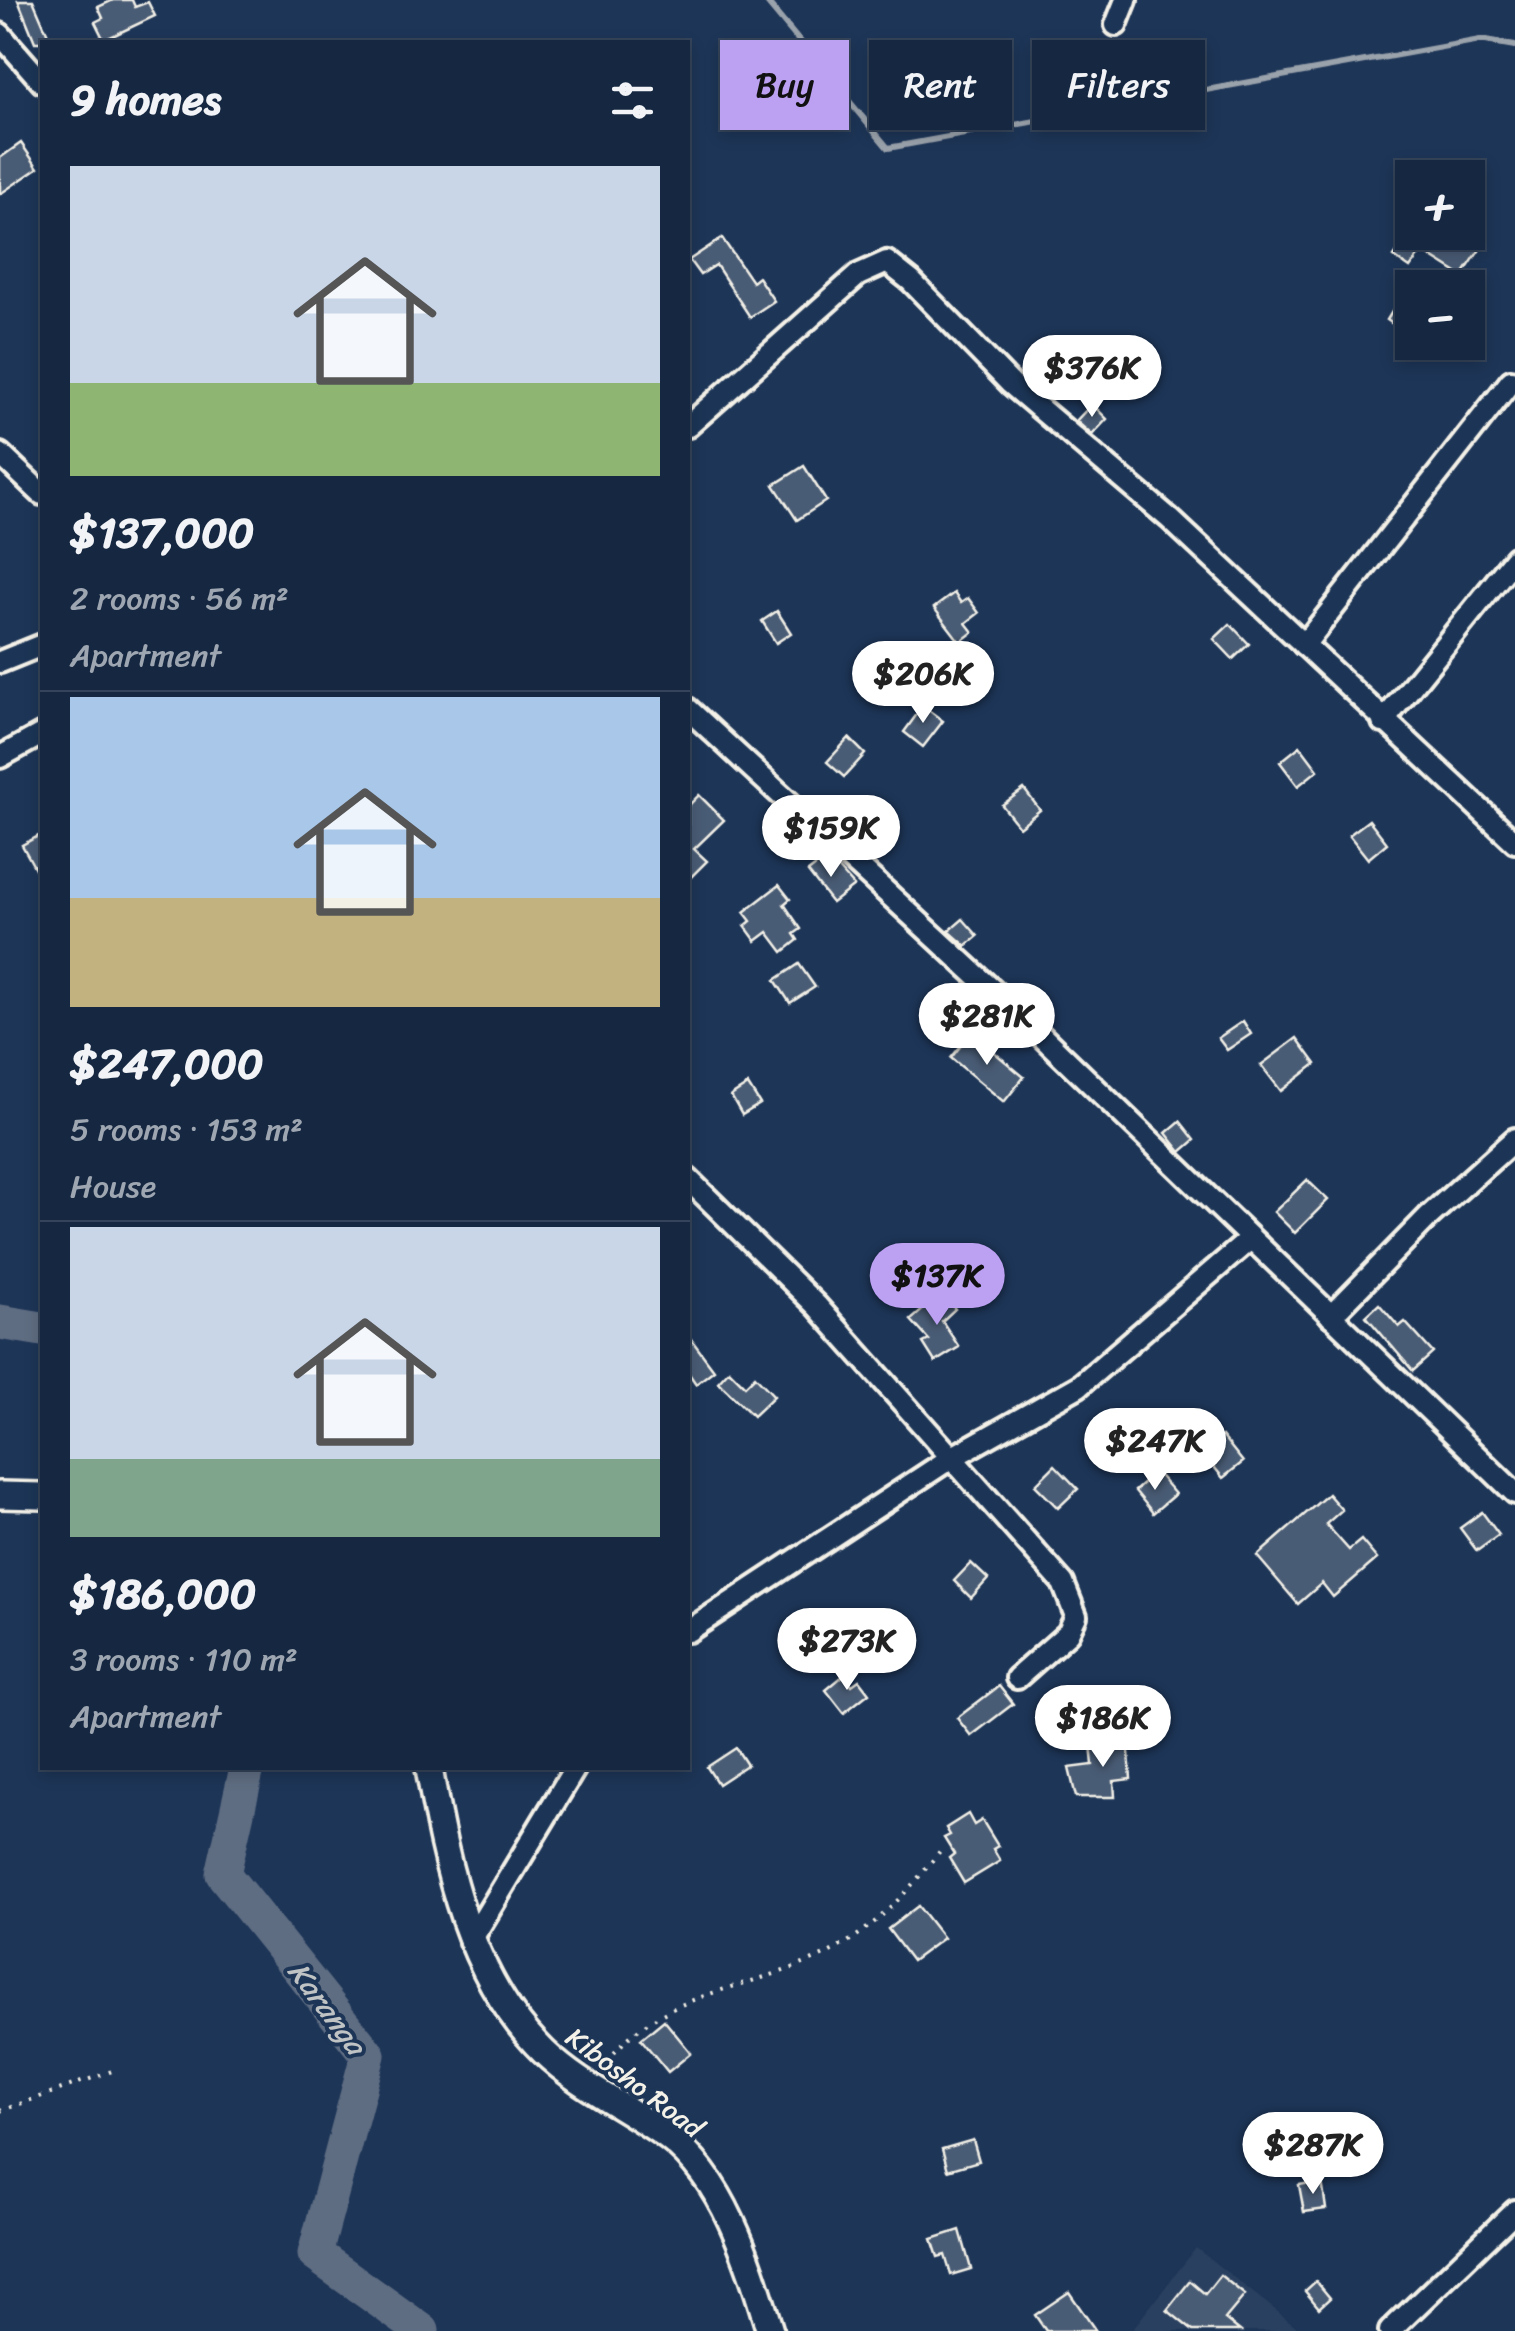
<!DOCTYPE html>
<meta charset="utf-8">
<style>
body{margin:0;font-family:Sriracha,sans-serif;background:#23344c;color:#f1f3f6;height:100vh;display:flex;flex-direction:column;font-size:38px;white-space:nowrap}
*{box-sizing:border-box;margin:0}
p{font-size:32px;color:#9ea6b1}
.icon{flex:none;width:55px;height:55px;fill:none;stroke:currentColor;stroke-width:2;stroke-linecap:round;stroke-linejoin:round}
.map{position:relative;flex:1;overflow:hidden}
.panel{position:absolute;left:40px;top:40px;width:650px;height:1730px;display:flex;flex-direction:column;background:#162841;border-radius:0px;box-shadow:0 5px 15px #0003,0 0 0 2px #35445a}
.panel>*{flex:none}
.top-card{position:absolute;left:720px;top:40px;width:645px;height:90px;display:flex;gap:20px}
.tools{position:absolute;left:1395px;top:160px;display:grid;gap:20px}
.tools a{display:grid;place-items:center;width:90px;height:90px;border-radius:0px;background:#162841;box-shadow:0 5px 15px #0003,0 0 0 2px #35445a;font-size:50px}
.price{position:absolute;translate:-50% -85px;padding:0 22px;border-radius:35px;background:#fff;color:#222;font-size:32px;line-height:65px;filter:drop-shadow(0 2px 5px #0008)}
.price::after{content:'';position:absolute;left:50%;top:60px;width:30px;height:22px;margin-left:-15px;background:inherit;clip-path:polygon(0 0,100% 0,50% 100%)}
.price.selected{background:#bca0f2;color:#111}
ul{padding:0;list-style:none}
li{display:grid;align-content:center;gap:20px;height:530px;padding:0 30px}
li+li{border-top:2px solid #35445a}
li span{display:grid;place-items:center;height:310px;border-radius:0px;color:#555}
li>.icon{margin-inline-start:auto}
span .icon{width:180px;height:180px;fill:#fffc;stroke-width:1}
li b{font-size:42px}
h2{display:flex;justify-content:space-between;align-items:center;height:120px;padding:0 30px;font-size:42px}
.pill{padding:0 35px;border-radius:0px;background:#162841;box-shadow:0 5px 15px #0003,0 0 0 2px #35445a;font-size:35px;line-height:90px}
.pill.selected{background:#bca0f2;color:#111}
.map>svg:first-child{display:block}
</style>
<div class="map">
<svg width="1515" height="2331" viewBox="0 0 1515 2331">
<rect width="100%" height="100%" fill="#1d3557"/>
<filter id="ink" filterUnits="userSpaceOnUse"><feTurbulence type="fractalNoise" baseFrequency=".01" numOctaves="2"/><feDisplacementMap in="SourceGraphic" scale="20" xChannelSelector="R" yChannelSelector="G"/><feConvolveMatrix kernelMatrix="1 2 1 2 8 2 1 2 1" color-interpolation-filters="sRGB"/></filter>
<g filter="url(#ink)">
<path fill="#2a4060" d="M 1196,2248 L 1302,2331 L 1131,2331 Z"/>
<g fill="none" stroke-linecap="round" stroke-linejoin="round">
<path stroke="#9aa2ab" stroke-width="6" d="M 765,0 L 888,148 L 1480,40 L 1515,46"/>
<g stroke="#5e6d82" stroke-width="35">
<path d="M 0,1322 L 42,1329"/>
<path d="M 247,1768 L 223,1874 L 368,2055 L 315,2254 L 422,2331"/>
</g>
</g>
<g fill="#485b74" stroke="#f4f1e8" stroke-width="2.5">
<path d="M 18,0 L 33,0 L 51,42 L 35,42 Z"/>
<path d="M 113,0 L 132,0 L 135,7 L 148,2 L 155,16 L 104,40 L 95,22 L 103,18 L 98,7 Z"/>
<path d="M 21,143 L 38,168 L 0,194 L 0,158 Z"/>
<path d="M 1411,232 L 1472,232 L 1485,242 L 1462,276 L 1422,251 L 1410,268 L 1394,257 Z"/>
<path d="M 722,238 L 752,282 L 758,277 L 774,301 L 750,317 L 716,265 L 700,275 L 689,260 Z"/>
<path d="M 1412,279 L 1412,312 L 1401,330 L 1387,320 Z"/>
<path d="M 1092,404 L 1107,419 L 1092,435 L 1076,421 Z"/>
<path d="M 804,466 L 826,501 L 797,520 L 774,485 Z"/>
<path d="M 954,593 L 961,603 L 968,598 L 979,613 L 966,623 L 973,632 L 960,642 L 934,608 Z"/>
<path d="M 777,611 L 791,633 L 776,643 L 762,621 Z"/>
<path d="M 1230,624 L 1249,644 L 1233,659 L 1214,639 Z"/>
<path d="M 923,706 L 943,721 L 923,747 L 904,732 Z"/>
<path d="M 849,738 L 865,754 L 844,777 L 827,762 Z"/>
<path d="M 1300,746 L 1318,770 L 1298,786 L 1280,762 Z"/>
<path d="M 1024,789 L 1040,810 L 1019,827 L 1002,805 Z"/>
<path d="M 699,795 L 724,820 L 694,849 L 707,861 L 688,880 L 688,806 Z"/>
<path d="M 1369,820 L 1387,843 L 1368,859 L 1349,835 Z"/>
<path d="M 42,834 L 42,881 L 22,845 Z"/>
<path d="M 828,857 L 854,886 L 832,903 L 808,872 Z"/>
<path d="M 779,885 L 790,899 L 784,904 L 801,929 L 794,934 L 798,940 L 783,952 L 768,932 L 756,941 L 745,926 L 751,921 L 744,912 Z"/>
<path d="M 963,919 L 978,936 L 966,946 L 949,931 Z"/>
<path d="M 799,964 L 815,987 L 790,1003 L 775,980 Z"/>
<path d="M 1243,1021 L 1251,1034 L 1227,1050 L 1218,1038 Z"/>
<path d="M 971,1033 L 1024,1077 L 1004,1102 L 951,1058 Z"/>
<path d="M 1297,1038 L 1316,1064 L 1281,1091 L 1261,1065 Z"/>
<path d="M 748,1085 L 760,1104 L 742,1115 L 731,1096 Z"/>
<path d="M 1180,1121 L 1195,1140 L 1181,1152 L 1166,1133 Z"/>
<path d="M 1307,1180 L 1328,1200 L 1295,1233 L 1274,1212 Z"/>
<path d="M 942,1293 L 955,1309 L 942,1321 L 959,1347 L 935,1362 L 923,1343 L 929,1340 L 911,1320 Z"/>
<path d="M 1379,1304 L 1399,1327 L 1405,1322 L 1433,1353 L 1413,1371 L 1366,1316 Z"/>
<path d="M 688,1335 L 714,1370 L 696,1384 L 688,1372 Z"/>
<path d="M 729,1370 L 745,1386 L 755,1376 L 774,1396 L 753,1416 L 718,1382 Z"/>
<path d="M 1173,1411 L 1196,1437 L 1156,1472 L 1133,1446 Z"/>
<path d="M 1222,1436 L 1243,1462 L 1223,1478 L 1202,1452 Z"/>
<path d="M 1055,1465 L 1078,1489 L 1058,1508 L 1035,1485 Z"/>
<path d="M 1156,1472 L 1175,1494 L 1153,1513 L 1135,1491 Z"/>
<path d="M 1328,1494 L 1342,1510 L 1326,1524 L 1349,1550 L 1361,1540 L 1377,1559 L 1333,1597 L 1322,1583 L 1298,1604 L 1257,1556 Z"/>
<path d="M 1482,1512 L 1499,1535 L 1477,1551 L 1460,1528 Z"/>
<path d="M 971,1563 L 988,1579 L 971,1598 L 954,1581 Z"/>
<path d="M 844,1675 L 852,1685 L 859,1680 L 869,1693 L 844,1713 L 826,1690 Z"/>
<path d="M 999,1686 L 1013,1704 L 971,1736 L 957,1718 Z"/>
<path d="M 1128,1739 L 1131,1779 L 1114,1781 L 1115,1797 L 1076,1797 L 1069,1768 L 1093,1765 L 1091,1745 Z"/>
<path d="M 736,1748 L 747,1765 L 718,1784 L 707,1767 Z"/>
<path d="M 968,1814 L 974,1825 L 982,1820 L 998,1846 L 993,1849 L 1000,1861 L 964,1883 L 949,1858 L 954,1854 L 944,1838 L 950,1835 L 946,1828 Z"/>
<path d="M 918,1906 L 943,1938 L 912,1961 L 888,1929 Z"/>
<path d="M 664,2020 L 691,2053 L 668,2072 L 641,2039 Z"/>
<path d="M 973,2140 L 979,2161 L 948,2170 L 942,2149 Z"/>
<path d="M 1322,2181 L 1326,2209 L 1304,2212 L 1299,2185 Z"/>
<path d="M 960,2230 L 971,2269 L 951,2275 L 945,2255 L 938,2257 L 932,2239 Z"/>
<path d="M 1220,2275 L 1245,2295 L 1225,2319 L 1240,2331 L 1193,2331 L 1167,2310 L 1190,2281 L 1205,2294 Z"/>
<path d="M 1316,2281 L 1330,2298 L 1319,2308 L 1305,2291 Z"/>
<path d="M 1069,2292 L 1096,2331 L 1046,2331 L 1035,2315 Z"/>
</g>
<g fill="none" stroke-linecap="round" stroke-linejoin="round">
<g stroke="#f4f1e8" stroke-width="28">
<g id="minor">
<path d="M 1116,25 L 1126,0"/>
<path d="M 0,34 L 42,82"/>
<path d="M 688,426 L 858,275 L 887,262 L 911,281 L 1011,384 L 1170,519 L 1515,842"/>
<path d="M 0,454 L 42,494"/>
<path d="M 1304,645 L 1511,381"/>
<path d="M 0,662 L 42,645"/>
<path d="M 688,709 L 1026,1021 L 1515,1493"/>
<path d="M 1383,722 L 1515,558"/>
<path d="M 0,757 L 42,734"/>
<path d="M 688,1179 L 817,1306 L 1063,1583 L 1076,1616 L 1068,1633 L 1017,1678"/>
<path d="M 1331,1316 L 1428,1217 L 1515,1139"/>
<path d="M 688,1631 L 951,1458 L 1079,1386 L 1249,1240"/>
<path d="M 470,1942 L 575,1768"/>
<path d="M 1390,2331 L 1515,2211"/>
</g>
</g>
<g stroke="#f4f1e8" stroke-width="32">
<g id="major">
<path d="M 0,1495 L 42,1496"/>
<path d="M 429,1768 C 446,1867 469,1979 544,2052 C 580,2087 629,2108 669,2138 C 726,2181 750,2266 770,2331"/>
</g>
</g>
<g stroke="#f4f1e8" stroke-width="4" stroke-dasharray="2.5 8" stroke-linecap="butt">
<path d="M 602,2070 C 653,1987 756,1992 834,1950 C 878,1926 910,1889 940,1851"/>
<path d="M 0,2111 L 115,2070"/>
</g>
<use href="#minor" stroke="#1d3557" stroke-width="20"/>
<use href="#major" stroke="#1d3557" stroke-width="25"/>
</g>
</g>
<g text-anchor="middle" stroke-width="8" stroke-linejoin="round" paint-order="stroke">
<g font-size="28" fill="#f4f1e8" stroke="#1d3557">
<text transform="translate(635 2082) rotate(37)" y="10">Kibosho Road</text>
</g>
<g font-size="30" font-style="italic" fill="#c0c3c4" stroke="#1d3557">
<text transform="translate(327 2008) rotate(53)" y="10">Karanga</text>
</g>
</g>
</svg>
<div class="tools">
<a>+</a>
<a>−</a>
</div>
<b class="price" style="left:1092px;top:420px">$376K</b>
<b class="price" style="left:923px;top:726px">$206K</b>
<b class="price" style="left:831px;top:880px">$159K</b>
<b class="price" style="left:987px;top:1068px">$281K</b>
<b class="price selected" style="left:937px;top:1328px">$137K</b>
<b class="price" style="left:1155px;top:1493px">$247K</b>
<b class="price" style="left:847px;top:1693px">$273K</b>
<b class="price" style="left:1103px;top:1770px">$186K</b>
<b class="price" style="left:1313px;top:2197px">$287K</b>
<div class="top-card">
<a class="pill selected">Buy</a>
<a class="pill">Rent</a>
<a class="pill">Filters</a>
</div>
<section class="panel">
<h2>9 homes<svg class="icon" aria-label="filters" viewBox="0 0 24 24"><path d="M4 7h16M4 17h16"/><circle cx="9" cy="7" r="2"/><circle cx="15" cy="17" r="2"/></svg></h2>
<ul>
<li><span style="background:linear-gradient(#c9d6e8 70%,#8fb573 0)"><svg class="icon" aria-label="home" viewBox="0 0 24 24"><path d="M3 11l9-7 9 7M6 9v11h12V9"/></svg></span><div><b>$137,000</b><p>2 rooms · 56 m²</p><p>Apartment</p></div></li>
<li><span style="background:linear-gradient(#a9c7e8 65%,#c2b280 0)"><svg class="icon" aria-label="home" viewBox="0 0 24 24"><path d="M3 11l9-7 9 7M6 9v11h12V9"/></svg></span><div><b>$247,000</b><p>5 rooms · 153 m²</p><p>House</p></div></li>
<li><span style="background:linear-gradient(#c9d6e8 75%,#7fa58c 0)"><svg class="icon" aria-label="home" viewBox="0 0 24 24"><path d="M3 11l9-7 9 7M6 9v11h12V9"/></svg></span><div><b>$186,000</b><p>3 rooms · 110 m²</p><p>Apartment</p></div></li>
</ul>
</section>
</div>
